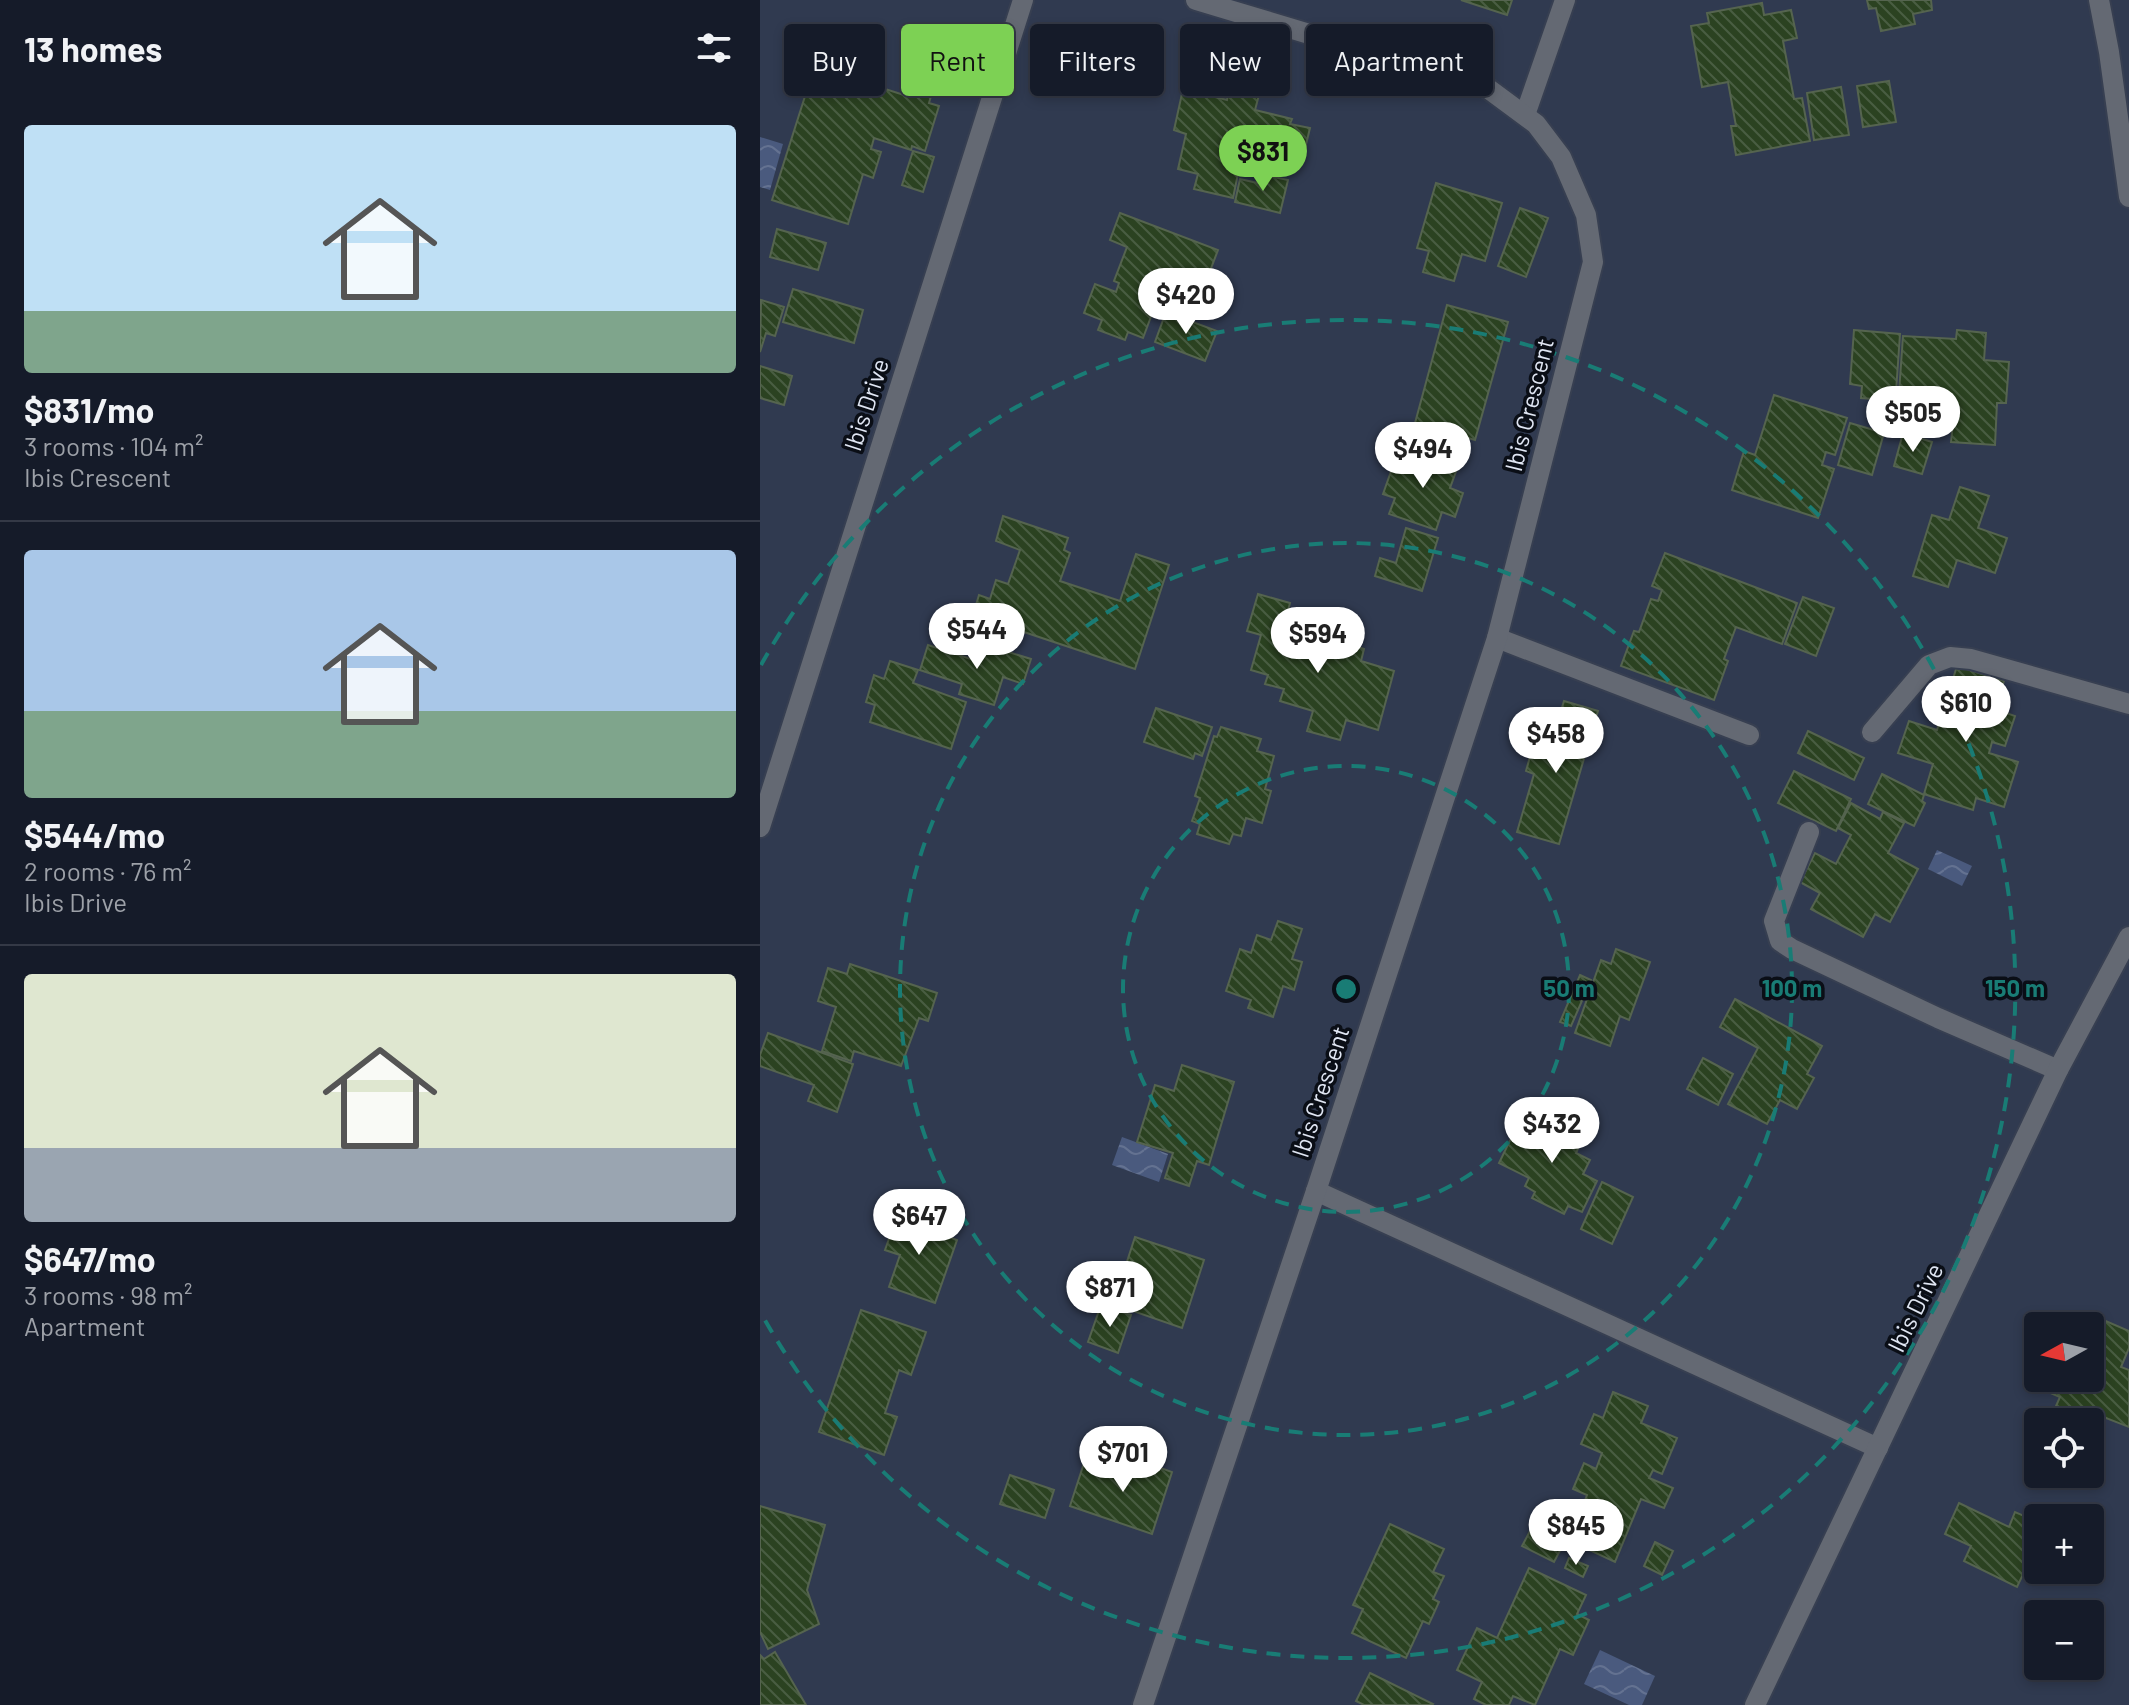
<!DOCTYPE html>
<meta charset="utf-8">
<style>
body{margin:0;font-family:Barlow,sans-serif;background:#1e2431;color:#f1f3f6;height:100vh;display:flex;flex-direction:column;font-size:30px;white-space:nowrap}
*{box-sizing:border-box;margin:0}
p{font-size:26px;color:#9da1a8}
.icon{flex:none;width:44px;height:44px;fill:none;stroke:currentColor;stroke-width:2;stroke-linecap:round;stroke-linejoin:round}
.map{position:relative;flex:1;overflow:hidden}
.sheet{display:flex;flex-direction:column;background:#151b29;width:760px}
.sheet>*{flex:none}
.top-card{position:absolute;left:24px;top:24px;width:760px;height:72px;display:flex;gap:16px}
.needle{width:52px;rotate:262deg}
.controls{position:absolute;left:1264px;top:1312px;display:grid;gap:16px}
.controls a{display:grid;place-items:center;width:80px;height:80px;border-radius:8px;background:#151b29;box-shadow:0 4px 12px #0003,0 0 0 2px #343946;font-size:40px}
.price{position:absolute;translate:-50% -68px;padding:0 18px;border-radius:28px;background:#fff;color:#222;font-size:26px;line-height:52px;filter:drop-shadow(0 2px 4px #0008)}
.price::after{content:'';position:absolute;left:50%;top:48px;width:24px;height:18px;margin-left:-12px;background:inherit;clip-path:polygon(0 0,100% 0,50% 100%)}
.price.active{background:#7dd154;color:#111}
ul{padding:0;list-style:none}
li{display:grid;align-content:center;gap:16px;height:424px;padding:0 24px}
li+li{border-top:2px solid #343946}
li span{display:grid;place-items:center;height:248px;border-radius:8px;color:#555}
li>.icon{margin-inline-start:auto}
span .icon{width:144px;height:144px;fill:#fffc;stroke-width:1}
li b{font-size:34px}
h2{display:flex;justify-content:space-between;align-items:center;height:96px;padding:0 24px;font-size:34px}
.pill{padding:0 28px;border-radius:8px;background:#151b29;box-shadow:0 4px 12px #0003,0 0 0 2px #343946;font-size:28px;line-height:72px}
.pill.active{background:#7dd154;color:#111}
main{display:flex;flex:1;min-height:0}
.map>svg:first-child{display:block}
</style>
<main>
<section class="sheet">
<h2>13 homes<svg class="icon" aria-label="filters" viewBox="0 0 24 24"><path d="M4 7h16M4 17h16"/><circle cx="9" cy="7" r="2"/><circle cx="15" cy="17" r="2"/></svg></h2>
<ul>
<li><span style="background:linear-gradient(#bfe0f5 75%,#7fa58c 0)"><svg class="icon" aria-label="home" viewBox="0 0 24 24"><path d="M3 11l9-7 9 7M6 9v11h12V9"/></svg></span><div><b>$831/mo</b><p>3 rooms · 104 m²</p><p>Ibis Crescent</p></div></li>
<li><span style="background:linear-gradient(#a9c7e8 65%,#7fa58c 0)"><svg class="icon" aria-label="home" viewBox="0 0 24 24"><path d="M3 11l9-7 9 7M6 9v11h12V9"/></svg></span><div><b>$544/mo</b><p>2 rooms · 76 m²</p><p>Ibis Drive</p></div></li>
<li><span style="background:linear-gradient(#dfe7d0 70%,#9aa5b1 0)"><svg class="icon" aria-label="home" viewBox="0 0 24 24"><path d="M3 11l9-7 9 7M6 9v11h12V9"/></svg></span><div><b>$647/mo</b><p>3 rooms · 98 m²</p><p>Apartment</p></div></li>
</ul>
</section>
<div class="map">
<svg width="1369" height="1705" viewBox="0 0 1369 1705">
<defs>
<pattern id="water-waves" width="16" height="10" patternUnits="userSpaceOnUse" patternTransform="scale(2)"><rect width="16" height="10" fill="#4a5a7e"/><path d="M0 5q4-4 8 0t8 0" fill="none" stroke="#647291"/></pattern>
<pattern id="building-back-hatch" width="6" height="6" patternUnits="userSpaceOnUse" patternTransform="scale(2)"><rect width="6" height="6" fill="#2b4221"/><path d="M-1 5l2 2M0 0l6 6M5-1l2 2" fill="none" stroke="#495d42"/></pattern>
</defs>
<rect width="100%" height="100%" fill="#1c2437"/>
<path fill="#303a50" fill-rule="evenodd" d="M 0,0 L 1369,0 L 1369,1705 L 0,1705 ZM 1278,1326 L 1330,1326 L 1330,1378 L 1278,1378 ZM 1278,1422 L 1330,1422 L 1330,1474 L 1278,1474 ZM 1278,1518 L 1330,1518 L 1330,1570 L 1278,1570 ZM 1278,1614 L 1330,1614 L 1330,1666 L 1278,1666 Z"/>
<g fill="url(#water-waves)">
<path d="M 0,137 L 23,144 L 10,190 L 0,187 Z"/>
<path d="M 1177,850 L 1212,866 L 1202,886 L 1168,869 Z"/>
<path d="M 362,1137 L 408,1154 L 399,1182 L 352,1165 Z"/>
<path d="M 840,1650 L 895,1676 L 882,1705 L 869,1705 L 824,1684 Z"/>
</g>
<g fill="url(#building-back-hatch)" stroke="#55644f" stroke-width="2">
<path d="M 701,0 L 752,0 L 747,15 Z"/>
<path d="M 1107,0 L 1171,0 L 1172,10 L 1153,14 L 1155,24 L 1121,31 L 1116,8 L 1109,9 Z"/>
<path d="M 1002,3 L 1004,15 L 1031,10 L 1037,38 L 1023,41 L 1034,99 L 1042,98 L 1050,141 L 976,155 L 971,126 L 976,126 L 968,82 L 942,87 L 931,26 L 949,23 L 947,13 Z"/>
<path d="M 438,36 L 457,40 L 451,63 L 432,59 Z"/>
<path d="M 72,72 L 147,96 L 151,83 L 173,89 L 169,103 L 179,106 L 165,151 L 152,146 L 151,150 L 114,138 L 111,149 L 121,152 L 113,178 L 103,174 L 88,224 L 12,200 L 47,90 L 64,95 Z"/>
<path d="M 1129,81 L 1136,122 L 1103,127 L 1097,86 Z"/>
<path d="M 1081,87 L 1089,135 L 1054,140 L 1047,93 Z"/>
<path d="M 469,88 L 499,95 L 495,110 L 532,119 L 530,124 L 550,128 L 542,161 L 517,155 L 519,145 L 492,139 L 487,161 L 481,159 L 473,198 L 434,189 L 438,174 L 418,169 L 426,134 L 414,130 L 423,89 L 467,100 Z"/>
<path d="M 153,151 L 174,157 L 163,192 L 142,185 Z"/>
<path d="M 504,175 L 528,180 L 520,213 L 475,202 L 480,179 L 502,184 Z"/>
<path d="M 676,183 L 742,203 L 725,261 L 702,254 L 694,281 L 663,272 L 669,251 L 657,248 Z"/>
<path d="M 760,208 L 788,218 L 766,277 L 738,266 Z"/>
<path d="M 360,213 L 458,250 L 442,292 L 419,283 L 410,305 L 406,303 L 401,318 L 392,314 L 383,338 L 368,332 L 365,340 L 338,330 L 342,320 L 324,313 L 335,284 L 356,292 L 359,283 L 354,281 L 367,247 L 350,240 Z"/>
<path d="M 17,229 L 66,243 L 58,270 L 10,257 Z"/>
<path d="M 33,289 L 103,310 L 94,343 L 23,322 Z"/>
<path d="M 1,300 L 24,307 L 15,336 L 6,333 L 0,352 Z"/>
<path d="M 687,305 L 748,322 L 715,440 L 655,423 Z"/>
<path d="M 406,312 L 457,331 L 445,361 L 395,342 Z"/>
<path d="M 1094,330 L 1140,334 L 1134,421 L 1111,419 L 1112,399 L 1101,398 L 1102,386 L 1090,384 Z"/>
<path d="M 1197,330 L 1226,333 L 1224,360 L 1249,362 L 1246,403 L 1237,403 L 1235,445 L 1191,442 L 1193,423 L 1181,423 L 1182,410 L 1138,407 L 1143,336 L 1196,339 Z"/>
<path d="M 0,366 L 32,376 L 24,405 L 0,398 Z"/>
<path d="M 1014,395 L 1087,418 L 1075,455 L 1066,452 L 1062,465 L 1074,469 L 1058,518 L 972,490 L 984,451 L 995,455 Z"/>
<path d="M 1090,423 L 1124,433 L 1112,475 L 1078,465 Z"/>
<path d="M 1143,433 L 1172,442 L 1162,474 L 1134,466 Z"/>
<path d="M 651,449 L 698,466 L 690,488 L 703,493 L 695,517 L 682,512 L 676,530 L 629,514 L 635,498 L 623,494 L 635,460 L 646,464 Z"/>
<path d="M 1200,487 L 1229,496 L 1218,528 L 1247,538 L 1235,573 L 1197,560 L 1188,587 L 1153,576 L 1172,515 L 1189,520 Z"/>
<path d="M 243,516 L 308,538 L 304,550 L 310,553 L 300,581 L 360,601 L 376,554 L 409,565 L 375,669 L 237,623 L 236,626 L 212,618 L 219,595 L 230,599 L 236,580 L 248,584 L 260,550 L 236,541 Z"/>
<path d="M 646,528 L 678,538 L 662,591 L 615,576 L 620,558 L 636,563 Z"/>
<path d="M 905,553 L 1037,603 L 1022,644 L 976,627 L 964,659 L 968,661 L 954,700 L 861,666 L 874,631 L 879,632 L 891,599 L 898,601 L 902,590 L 892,586 Z"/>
<path d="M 498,594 L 530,603 L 521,638 L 575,654 L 579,641 L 604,649 L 601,661 L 634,671 L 618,730 L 586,720 L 580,740 L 547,731 L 553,711 L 520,701 L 524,689 L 505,684 L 508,675 L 491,670 L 501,635 L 487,631 Z"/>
<path d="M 1043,597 L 1074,608 L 1056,656 L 1025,644 Z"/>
<path d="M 168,645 L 220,662 L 226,645 L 271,659 L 263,684 L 243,677 L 234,705 L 199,694 L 202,684 L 160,670 Z"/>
<path d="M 130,661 L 158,670 L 153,683 L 206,702 L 191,749 L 110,722 L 115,705 L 106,702 L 114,675 L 124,679 Z"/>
<path d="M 1197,666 L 1244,681 L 1235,709 L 1255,716 L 1245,746 L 1232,742 L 1229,753 L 1258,762 L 1244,807 L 1216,798 L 1213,810 L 1164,794 L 1173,764 L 1138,753 L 1149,721 L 1177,730 Z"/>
<path d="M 804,701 L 838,711 L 833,727 L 821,723 L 817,734 L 830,738 L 799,844 L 757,832 L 774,774 L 766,771 L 775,739 L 791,743 Z"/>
<path d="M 396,708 L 452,727 L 442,756 L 435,753 L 433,759 L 384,742 Z"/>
<path d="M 461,727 L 501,739 L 497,751 L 514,756 L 505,789 L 511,791 L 502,823 L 486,818 L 481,836 L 473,834 L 469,844 L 437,834 L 440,824 L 432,821 L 440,798 L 435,796 L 454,736 L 457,737 Z"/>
<path d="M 1048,731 L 1104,758 L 1094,780 L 1038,753 Z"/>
<path d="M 1034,771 L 1091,799 L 1076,831 L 1018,803 Z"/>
<path d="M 1122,774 L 1164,795 L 1162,801 L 1165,803 L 1154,826 L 1108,804 Z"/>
<path d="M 1091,803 L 1120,819 L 1123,812 L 1144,823 L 1128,853 L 1158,869 L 1130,922 L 1115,914 L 1103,937 L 1051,909 L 1060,893 L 1040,882 L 1055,853 L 1076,864 L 1091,835 L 1078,828 Z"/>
<path d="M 518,921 L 542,929 L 532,959 L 542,962 L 534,990 L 523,986 L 513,1017 L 488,1008 L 491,1000 L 466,991 L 480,949 L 491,953 L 497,935 L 511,940 Z"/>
<path d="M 856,949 L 890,962 L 869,1020 L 860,1016 L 850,1046 L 815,1033 L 841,960 L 851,964 Z"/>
<path d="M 90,964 L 177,993 L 168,1021 L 159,1018 L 141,1066 L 94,1051 L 91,1061 L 62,1051 L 76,1007 L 58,1001 L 68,968 L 87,974 Z"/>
<path d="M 820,975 L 831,980 L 811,1026 L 800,1022 Z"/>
<path d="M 975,999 L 1062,1046 L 1047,1074 L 1054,1078 L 1037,1109 L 1020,1100 L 1007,1124 L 968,1104 L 998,1048 L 960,1027 Z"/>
<path d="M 8,1033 L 93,1064 L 77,1112 L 48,1101 L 54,1085 L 0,1066 L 0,1055 Z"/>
<path d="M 943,1058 L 973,1074 L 958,1105 L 927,1089 Z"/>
<path d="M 422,1065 L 474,1082 L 449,1165 L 437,1161 L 429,1186 L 405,1178 L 413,1153 L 377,1142 L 395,1085 L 414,1091 Z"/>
<path d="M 794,1117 L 825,1133 L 816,1153 L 830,1160 L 823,1174 L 837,1181 L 822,1212 L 808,1206 L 804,1214 L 772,1198 L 775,1192 L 765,1186 L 769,1178 L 739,1163 L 758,1124 L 784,1137 Z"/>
<path d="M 842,1182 L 873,1197 L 852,1244 L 821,1229 Z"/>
<path d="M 138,1213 L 174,1225 L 173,1231 L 197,1240 L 175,1303 L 129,1287 L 140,1255 L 125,1250 Z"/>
<path d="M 375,1237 L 444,1260 L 422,1328 L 364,1308 L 370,1290 L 359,1286 Z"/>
<path d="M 341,1305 L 371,1315 L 358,1353 L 328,1342 Z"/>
<path d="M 101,1310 L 166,1332 L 151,1375 L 139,1370 L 125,1413 L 137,1417 L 124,1455 L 59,1432 Z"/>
<path d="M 1334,1316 L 1369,1331 L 1369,1348 L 1361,1367 L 1369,1370 L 1369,1427 L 1341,1416 L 1330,1442 L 1330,1422 L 1289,1422 L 1300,1397 L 1267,1383 L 1278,1357 L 1278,1378 L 1330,1378 L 1329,1326 Z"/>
<path d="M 853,1392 L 888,1406 L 881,1423 L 917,1438 L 902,1474 L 893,1470 L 889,1478 L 913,1488 L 904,1508 L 881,1499 L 855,1562 L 810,1541 L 827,1495 L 813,1489 L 824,1463 L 836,1469 L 842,1453 L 821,1444 L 834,1414 L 843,1418 Z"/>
<path d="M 376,1459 L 412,1472 L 392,1534 L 310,1506 L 325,1460 L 370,1475 Z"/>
<path d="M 250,1475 L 294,1490 L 285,1518 L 240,1504 Z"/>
<path d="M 1199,1503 L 1249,1527 L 1255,1512 L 1278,1522 L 1278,1543 L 1257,1587 L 1204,1561 L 1211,1546 L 1185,1534 Z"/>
<path d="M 0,1506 L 65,1525 L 47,1590 L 59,1624 L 8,1649 L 0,1632 Z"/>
<path d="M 783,1507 L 798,1515 L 795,1521 L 806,1527 L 804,1530 L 807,1532 L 802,1542 L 804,1543 L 794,1562 L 762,1546 Z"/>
<path d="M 630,1524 L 684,1549 L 673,1572 L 684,1576 L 673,1599 L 679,1602 L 669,1624 L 663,1621 L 646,1658 L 592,1633 L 603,1609 L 593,1605 Z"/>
<path d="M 895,1542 L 913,1551 L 902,1575 L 884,1566 Z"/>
<path d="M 809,1558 L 828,1566 L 823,1577 L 805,1568 Z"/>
<path d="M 769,1568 L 826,1595 L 817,1614 L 829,1620 L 813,1655 L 800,1649 L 775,1705 L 753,1696 L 749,1705 L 726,1705 L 714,1699 L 722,1682 L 697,1670 L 717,1628 L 737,1638 Z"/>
<path d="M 15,1652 L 46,1705 L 0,1705 L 0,1655 L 4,1659 Z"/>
<path d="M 610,1673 L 673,1704 L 672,1705 L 604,1705 L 596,1701 Z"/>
</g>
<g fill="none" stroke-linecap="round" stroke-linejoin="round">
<g stroke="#373f51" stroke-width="24">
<g id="street">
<path d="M 1339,0 L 1349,52 L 1369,197"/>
<path d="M 765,115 L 805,0"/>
<path d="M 737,638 L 989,735"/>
<path d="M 1112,732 L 1169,665 L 1190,657 L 1211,659 L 1369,704"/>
<path d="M 0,827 L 263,0"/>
<path d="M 1049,832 L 1014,921 L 1020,941 L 1032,949 L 1178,1018 L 1298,1070"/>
<path d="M 556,1191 L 1118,1448"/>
<path d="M 383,1705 L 556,1191 L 737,638 L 833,262 L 826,215 L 801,157 L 776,124 L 726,87 L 436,0"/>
<path d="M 995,1705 L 1298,1070 L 1369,937"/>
</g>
</g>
<use href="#street" stroke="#646973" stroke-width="20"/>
</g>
<g fill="none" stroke="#197c75" stroke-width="4" stroke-dasharray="14 10">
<circle cx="586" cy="989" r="223"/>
<circle cx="586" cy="989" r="446"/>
<path d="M1 665A669 669 0 1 1 1 1313"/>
</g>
<g text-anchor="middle" stroke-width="7" stroke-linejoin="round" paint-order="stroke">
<g font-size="24" fill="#e0e6f3" stroke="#0a0e16">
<text transform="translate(107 405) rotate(-72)" y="8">Ibis Drive</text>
<text transform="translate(770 405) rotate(-76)" y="8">Ibis Crescent</text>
<text transform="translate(561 1092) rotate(-72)" y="8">Ibis Crescent</text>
<text transform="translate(1156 1308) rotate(-64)" y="8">Ibis Drive</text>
</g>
</g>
<circle cx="586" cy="989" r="12" fill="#197c75" stroke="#0a0e16" stroke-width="4"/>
<g font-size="24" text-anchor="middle" font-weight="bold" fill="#197c75" stroke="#0a0e16" stroke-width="7" stroke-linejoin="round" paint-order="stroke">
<text x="809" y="997">50 m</text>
<text x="1032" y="997">100 m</text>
<text x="1255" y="997">150 m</text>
</g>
</svg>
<div class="controls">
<a><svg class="needle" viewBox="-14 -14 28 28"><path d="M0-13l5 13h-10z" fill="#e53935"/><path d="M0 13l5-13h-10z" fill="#9da1a8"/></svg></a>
<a><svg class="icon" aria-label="locate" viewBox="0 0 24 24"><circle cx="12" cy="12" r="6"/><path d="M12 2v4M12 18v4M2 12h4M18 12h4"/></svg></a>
<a>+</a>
<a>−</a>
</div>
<b class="price active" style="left:503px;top:193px">$831</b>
<b class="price" style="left:426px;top:336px">$420</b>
<b class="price" style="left:1153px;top:454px">$505</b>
<b class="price" style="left:663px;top:490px">$494</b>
<b class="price" style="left:217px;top:671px">$544</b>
<b class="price" style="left:558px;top:675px">$594</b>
<b class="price" style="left:1206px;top:744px">$610</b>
<b class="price" style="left:796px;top:775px">$458</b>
<b class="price" style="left:792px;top:1165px">$432</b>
<b class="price" style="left:159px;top:1257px">$647</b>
<b class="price" style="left:350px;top:1329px">$871</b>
<b class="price" style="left:363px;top:1494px">$701</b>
<b class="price" style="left:816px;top:1567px">$845</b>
<div class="top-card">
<a class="pill">Buy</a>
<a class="pill active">Rent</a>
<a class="pill">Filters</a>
<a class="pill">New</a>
<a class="pill">Apartment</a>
</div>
</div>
</main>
